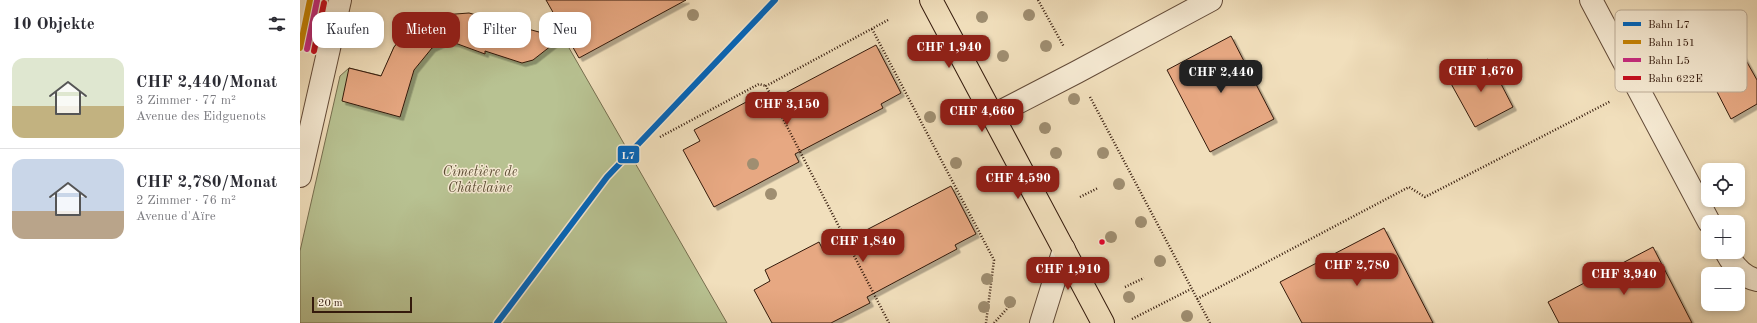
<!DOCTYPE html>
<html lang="de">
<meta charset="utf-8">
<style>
body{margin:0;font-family:"Old Standard TT",serif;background:#f2f2f3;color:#2b2b33;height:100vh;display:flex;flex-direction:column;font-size:15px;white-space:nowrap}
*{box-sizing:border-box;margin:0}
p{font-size:13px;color:#7c7c81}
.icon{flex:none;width:22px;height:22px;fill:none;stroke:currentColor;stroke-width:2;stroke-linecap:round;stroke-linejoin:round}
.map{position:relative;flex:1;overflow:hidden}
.side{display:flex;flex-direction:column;background:#fff;width:300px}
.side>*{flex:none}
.hud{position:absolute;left:12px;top:12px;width:380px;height:36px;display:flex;gap:8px}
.tools{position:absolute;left:1401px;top:163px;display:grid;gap:8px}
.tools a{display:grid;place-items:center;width:44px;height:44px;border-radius:8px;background:#fff;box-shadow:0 2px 6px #0003;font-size:20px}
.scale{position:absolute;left:12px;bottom:10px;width:100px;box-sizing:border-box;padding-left:4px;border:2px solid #341a0c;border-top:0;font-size:11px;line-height:14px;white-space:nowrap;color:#341a0c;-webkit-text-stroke:3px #f6ead3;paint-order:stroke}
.price{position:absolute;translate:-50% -34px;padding:0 9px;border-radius:8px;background:#8f2418;color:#fff;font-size:13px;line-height:26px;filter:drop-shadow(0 1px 2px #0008)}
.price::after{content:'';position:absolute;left:50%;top:24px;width:12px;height:9px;margin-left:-6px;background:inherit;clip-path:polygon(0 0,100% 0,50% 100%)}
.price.selected{background:#222;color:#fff}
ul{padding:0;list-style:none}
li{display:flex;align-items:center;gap:12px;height:100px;padding:0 12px}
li+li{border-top:1px solid #e1e1e2}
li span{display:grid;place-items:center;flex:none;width:112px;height:80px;border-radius:12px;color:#555}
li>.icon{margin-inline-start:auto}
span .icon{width:48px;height:48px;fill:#fffc;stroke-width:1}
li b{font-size:17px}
h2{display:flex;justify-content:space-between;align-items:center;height:48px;padding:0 12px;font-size:17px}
.chip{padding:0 14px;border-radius:12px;background:#fff;box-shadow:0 2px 6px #0003;font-size:14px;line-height:36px}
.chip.selected{background:#8f2418;color:#fff}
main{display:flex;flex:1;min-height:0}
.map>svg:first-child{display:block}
</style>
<main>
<section class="side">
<h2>10 Objekte<svg class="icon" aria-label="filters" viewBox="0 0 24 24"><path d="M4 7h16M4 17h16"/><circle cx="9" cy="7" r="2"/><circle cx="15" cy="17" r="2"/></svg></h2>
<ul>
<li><span style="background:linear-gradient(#dfe7d0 60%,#c2b280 0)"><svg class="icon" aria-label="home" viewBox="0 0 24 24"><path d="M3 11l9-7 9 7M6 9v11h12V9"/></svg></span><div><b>CHF 2,440/Monat</b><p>3 Zimmer · 77 m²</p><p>Avenue des Eidguenots</p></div></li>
<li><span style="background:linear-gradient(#c9d6e8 65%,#b9a48a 0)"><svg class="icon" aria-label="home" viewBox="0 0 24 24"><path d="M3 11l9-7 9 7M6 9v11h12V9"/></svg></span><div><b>CHF 2,780/Monat</b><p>2 Zimmer · 76 m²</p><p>Avenue d'Aïre</p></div></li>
</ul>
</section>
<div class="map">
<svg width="1457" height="323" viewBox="0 0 1457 323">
<defs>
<filter id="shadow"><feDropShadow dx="3.5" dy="3.5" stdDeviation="0" flood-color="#0004"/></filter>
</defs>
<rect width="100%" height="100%" fill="#f1dfbc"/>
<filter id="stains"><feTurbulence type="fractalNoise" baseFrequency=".005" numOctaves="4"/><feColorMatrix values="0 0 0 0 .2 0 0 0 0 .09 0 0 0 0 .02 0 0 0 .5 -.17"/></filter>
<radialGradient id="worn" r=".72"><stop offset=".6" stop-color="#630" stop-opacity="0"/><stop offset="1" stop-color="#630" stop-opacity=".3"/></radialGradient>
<path fill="#b8c292" stroke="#766e4f" d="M 142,15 L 233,37 L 261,34 L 427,323 L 0,323 L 0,251 L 40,76 L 49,68 L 82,76 L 94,47 L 108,30 Z"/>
<g fill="#e7a882" stroke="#341a0c" filter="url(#shadow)">
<path d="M 246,0 L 386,0 L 279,58 Z"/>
<path d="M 169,13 L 261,38 L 233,60 L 222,63 L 185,51 L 185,54 L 155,43 L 145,42 L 132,48 L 114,70 L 100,117 L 42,101 L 49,68 L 81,76 L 94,47 L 108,30 L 142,15 Z"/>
<path d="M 1430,32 L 1457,80 L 1457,104 L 1431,119 L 1396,51 Z"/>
<path d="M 931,36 L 974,119 L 910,152 L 867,70 Z"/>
<path d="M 576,45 L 601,93 L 581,104 L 583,108 L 495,154 L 499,162 L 414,207 L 383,150 L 400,141 L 394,130 L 448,101 L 453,110 Z"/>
<path d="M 1188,59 L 1213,107 L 1175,127 L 1149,80 Z"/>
<path d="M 651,186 L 676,234 L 655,245 L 657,249 L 567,297 L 570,303 L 531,323 L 472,323 L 454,290 L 470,281 L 465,270 L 519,242 L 524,252 Z"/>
<path d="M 1084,228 L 1133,323 L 1002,323 L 980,282 Z"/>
<path d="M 1353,247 L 1392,323 L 1259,323 L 1248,302 Z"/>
</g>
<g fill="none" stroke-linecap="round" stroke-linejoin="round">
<g stroke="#634b38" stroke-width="24">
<g id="minor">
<path d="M 1291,0 L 1409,222"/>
<path d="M 692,116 L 777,72 L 911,0"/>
<path d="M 0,176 L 40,0"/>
<path d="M 1426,252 C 1433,265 1442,277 1457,280"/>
<path d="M 741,323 L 764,249"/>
</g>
</g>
<g stroke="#341a0c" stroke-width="24">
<path id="major" d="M 631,0 L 803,323"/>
</g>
<g stroke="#341a0c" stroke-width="2.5" stroke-dasharray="1 2" stroke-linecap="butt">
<path d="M 738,0 L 764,47"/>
<path d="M 588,20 L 466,86 L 589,323"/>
<path d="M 572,29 L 694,260 L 686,323"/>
<path d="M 790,97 L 910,323"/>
<path d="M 360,137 L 459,84 L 466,86"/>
<path d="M 780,197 L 798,188"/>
<path d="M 825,287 L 844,278"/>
<path d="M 897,299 L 1109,187 L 1125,197 L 1311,101"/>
<path d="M 832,319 L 891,289"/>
<path d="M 694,323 L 715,300"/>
</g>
<use href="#minor" stroke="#f6ead3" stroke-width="22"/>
<use href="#major" stroke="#f1dfbc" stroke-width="22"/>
<g stroke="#f6ead3" stroke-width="9">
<path id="rail-1" d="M 197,323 L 307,177 L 475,0"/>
</g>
<g stroke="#f6ead3" stroke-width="9">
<path id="rail-2" d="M 0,48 L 10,0"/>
</g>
<g stroke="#f6ead3" stroke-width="9">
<path id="rail-3" d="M 7,49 L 17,1"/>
</g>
<g stroke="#f6ead3" stroke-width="9">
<path id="rail-4" d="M 14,51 L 24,3"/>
</g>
<use href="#rail-1" stroke="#0065bd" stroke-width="6"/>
<use href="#rail-2" stroke="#c68303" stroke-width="6"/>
<use href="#rail-3" stroke="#c72a80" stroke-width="6"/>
<use href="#rail-4" stroke="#c50e1f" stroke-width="6"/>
</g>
<g fill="#9f8e71">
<circle cx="393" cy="15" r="6"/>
<circle cx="729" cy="15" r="6"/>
<circle cx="682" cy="17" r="6"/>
<circle cx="746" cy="46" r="6"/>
<circle cx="703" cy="56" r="6"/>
<circle cx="774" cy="99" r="6"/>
<circle cx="630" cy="117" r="6"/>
<circle cx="745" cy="128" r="6"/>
<circle cx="756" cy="153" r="6"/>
<circle cx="803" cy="153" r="6"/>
<circle cx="656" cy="163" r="6"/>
<circle cx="453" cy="164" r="6"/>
<circle cx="819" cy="184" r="6"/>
<circle cx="471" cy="194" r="6"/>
<circle cx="841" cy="222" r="6"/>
<circle cx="811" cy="237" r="6"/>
<circle cx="860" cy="261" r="6"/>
<circle cx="687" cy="279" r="6"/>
<circle cx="829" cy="297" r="6"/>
<circle cx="710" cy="302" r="6"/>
<circle cx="684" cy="307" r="6"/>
<circle cx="887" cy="316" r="6"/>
</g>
<circle fill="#e4002b" stroke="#f6ead3" stroke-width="1.5" cx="802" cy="242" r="3.5"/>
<g text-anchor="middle" stroke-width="3" stroke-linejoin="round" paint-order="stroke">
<g font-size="14" font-style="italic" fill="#5c4c34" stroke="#f6ead3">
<text x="180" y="176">Cimetière de<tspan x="180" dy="16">Châtelaine</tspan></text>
</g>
</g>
<rect x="1315" y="10" width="132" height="82" rx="6" fill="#f6ead3" stroke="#bcac97" stroke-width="1"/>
<rect x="1323" y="22" width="18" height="4" fill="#0065bd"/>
<rect x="1323" y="40" width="18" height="4" fill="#c68303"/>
<rect x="1323" y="58" width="18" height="4" fill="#c72a80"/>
<rect x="1323" y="76" width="18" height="4" fill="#c50e1f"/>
<g font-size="11" fill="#341a0c">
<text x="1348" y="28">Bahn L7</text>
<text x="1348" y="46">Bahn 151</text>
<text x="1348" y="64">Bahn L5</text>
<text x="1348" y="82">Bahn 622E</text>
</g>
<rect stroke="#f6ead3" stroke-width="1.5" x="317" y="145" width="23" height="19" rx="4" fill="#0065bd"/>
<g font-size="11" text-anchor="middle" font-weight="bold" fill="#fff">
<text x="328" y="159">L7</text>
</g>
<rect width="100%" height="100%" filter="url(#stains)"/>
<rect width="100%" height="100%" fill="url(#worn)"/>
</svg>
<div class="tools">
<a><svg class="icon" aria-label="locate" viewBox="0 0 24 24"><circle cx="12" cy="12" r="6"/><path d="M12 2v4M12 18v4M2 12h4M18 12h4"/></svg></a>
<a>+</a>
<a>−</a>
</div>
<div class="scale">20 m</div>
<b class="price" style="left:649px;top:69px">CHF 1,940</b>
<b class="price" style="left:1181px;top:93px">CHF 1,670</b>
<b class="price selected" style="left:921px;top:94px">CHF 2,440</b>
<b class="price" style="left:487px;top:126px">CHF 3,150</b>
<b class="price" style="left:682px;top:133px">CHF 4,660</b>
<b class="price" style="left:718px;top:200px">CHF 4,590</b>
<b class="price" style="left:563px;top:263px">CHF 1,840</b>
<b class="price" style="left:1057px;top:287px">CHF 2,780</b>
<b class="price" style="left:768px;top:291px">CHF 1,910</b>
<b class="price" style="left:1324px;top:296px">CHF 3,940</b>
<div class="hud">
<a class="chip">Kaufen</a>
<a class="chip selected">Mieten</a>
<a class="chip">Filter</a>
<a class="chip">Neu</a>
</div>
</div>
</main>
